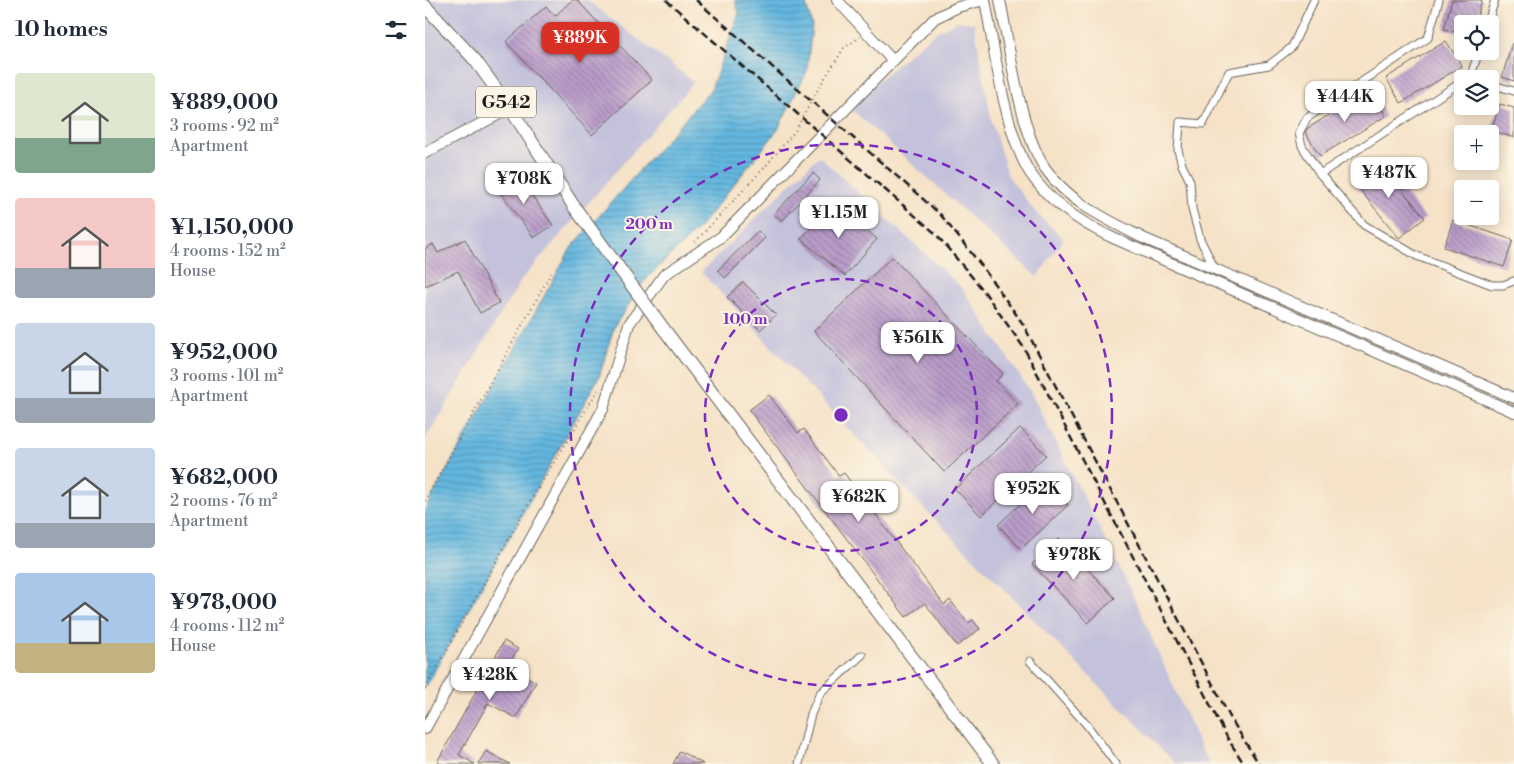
<!DOCTYPE html>
<meta charset="utf-8">
<style>
body{margin:0;font-family:"Libre Bodoni",serif;background:#f2f2f3;color:#1f2937;height:100vh;display:flex;flex-direction:column;font-size:19px;white-space:nowrap}
*{box-sizing:border-box;margin:0}
p{font-size:16px;color:#747a83}
.icon{flex:none;width:28px;height:28px;fill:none;stroke:currentColor;stroke-width:2;stroke-linecap:round;stroke-linejoin:round}
.map{position:relative;flex:1;overflow:hidden}
.drawer{display:flex;flex-direction:column;background:#fff;width:425px}
.drawer>*{flex:none}
.tools{position:absolute;left:1029px;top:15px;display:grid;gap:10px}
.tools a{display:grid;place-items:center;width:45px;height:45px;border-radius:5px;background:#fff;box-shadow:0 2px 12px #0003;font-size:25px}
.price{position:absolute;translate:-50% -42px;padding:0 11px;border-radius:10px;background:#fff;color:#222;font-size:16px;line-height:32px;filter:drop-shadow(0 1px 2px #0008)}
.price::after{content:'';position:absolute;left:50%;top:30px;width:15px;height:11px;margin-left:-8px;background:inherit;clip-path:polygon(0 0,100% 0,50% 100%)}
.price.active{background:#d93025;color:#fff}
ul{padding:0;list-style:none}
li{display:flex;align-items:center;gap:15px;height:125px;padding:0 15px}
li span{display:grid;place-items:center;flex:none;width:140px;height:100px;border-radius:5px;color:#555}
li>.icon{margin-inline-start:auto}
span .icon{width:60px;height:60px;fill:#fffc;stroke-width:1}
li b{font-size:21px}
h2{display:flex;justify-content:space-between;align-items:center;height:60px;padding:0 15px;font-size:21px}
main{display:flex;flex:1;min-height:0}
.map>svg:first-child{display:block}
</style>
<main>
<section class="drawer">
<h2>10 homes<svg class="icon" aria-label="filters" viewBox="0 0 24 24"><path d="M4 7h16M4 17h16"/><circle cx="9" cy="7" r="2"/><circle cx="15" cy="17" r="2"/></svg></h2>
<ul>
<li><span style="background:linear-gradient(#dfe7d0 65%,#7fa58c 0)"><svg class="icon" aria-label="home" viewBox="0 0 24 24"><path d="M3 11l9-7 9 7M6 9v11h12V9"/></svg></span><div><b>¥889,000</b><p>3 rooms · 92 m²</p><p>Apartment</p></div></li>
<li><span style="background:linear-gradient(#f6c9c9 70%,#9aa5b1 0)"><svg class="icon" aria-label="home" viewBox="0 0 24 24"><path d="M3 11l9-7 9 7M6 9v11h12V9"/></svg></span><div><b>¥1,150,000</b><p>4 rooms · 152 m²</p><p>House</p></div></li>
<li><span style="background:linear-gradient(#c9d6e8 75%,#9aa5b1 0)"><svg class="icon" aria-label="home" viewBox="0 0 24 24"><path d="M3 11l9-7 9 7M6 9v11h12V9"/></svg></span><div><b>¥952,000</b><p>3 rooms · 101 m²</p><p>Apartment</p></div></li>
<li><span style="background:linear-gradient(#c9d6e8 75%,#9aa5b1 0)"><svg class="icon" aria-label="home" viewBox="0 0 24 24"><path d="M3 11l9-7 9 7M6 9v11h12V9"/></svg></span><div><b>¥682,000</b><p>2 rooms · 76 m²</p><p>Apartment</p></div></li>
<li><span style="background:linear-gradient(#a9c7e8 70%,#c2b280 0)"><svg class="icon" aria-label="home" viewBox="0 0 24 24"><path d="M3 11l9-7 9 7M6 9v11h12V9"/></svg></span><div><b>¥978,000</b><p>4 rooms · 112 m²</p><p>House</p></div></li>
</ul>
</section>
<div class="map">
<svg width="1089" height="764" viewBox="0 0 1089 764">
<defs>
<pattern id="water-rules" width="6" height="5" patternUnits="userSpaceOnUse" patternTransform="scale(1.25)"><rect width="6" height="5" fill="#64b7e0"/><path d="M0 2.5h6" fill="none" stroke="#5294b5"/></pattern>
<pattern id="building-back-hatch" width="6" height="6" patternUnits="userSpaceOnUse" patternTransform="scale(1.25)"><rect width="6" height="6" fill="#b99dca"/><path d="M-1 5l2 2M0 0l6 6M5-1l2 2" fill="none" stroke="#967fa3"/></pattern>
</defs>
<rect width="100%" height="100%" fill="#fcf5e5"/>
<filter id="ink" filterUnits="userSpaceOnUse"><feTurbulence type="fractalNoise" baseFrequency=".02" numOctaves="2"/><feDisplacementMap in="SourceGraphic" scale="10" xChannelSelector="R" yChannelSelector="G"/><feConvolveMatrix kernelMatrix="1 2 1 2 8 2 1 2 1" color-interpolation-filters="sRGB"/></filter>
<filter id="wash" filterUnits="userSpaceOnUse"><feTurbulence type="fractalNoise" baseFrequency=".0096" numOctaves="4" result="noise"/><feDisplacementMap in="SourceGraphic" scale="20" xChannelSelector="R" yChannelSelector="G"/><feGaussianBlur stdDeviation="1.12" result="paint"/><feColorMatrix in="noise" values="0 0 0 0 0 0 0 0 0 0 0 0 0 0 0 0 0 1.4 0 .05"/><feComposite in="paint" operator="in"/></filter>
<g filter="url(#wash)">
<rect width="100%" height="100%" fill="#f5e2c7"/>
<g fill="#c3c1db">
<path d="M 0,0 L 162,0 L 269,82 L 97,279 L 0,440 Z"/>
<path d="M 533,21 L 549,23 L 567,123 L 583,176 L 612,214 L 639,239 L 612,277 L 423,106 L 508,34 Z"/>
<path d="M 394,156 L 537,288 L 606,393 L 705,589 L 778,753 L 785,764 L 751,764 L 482,491 L 276,272 Z"/>
</g>
<path fill="url(#water-rules)" stroke="#406a7e" d="M 310,0 L 380,0 L 387,26 L 382,71 L 352,131 L 273,229 L 220,280 L 189,327 L 174,377 L 0,688 L 0,509 L 146,248 L 286,89 L 314,13 Z"/>
<g id="blocks">
<g fill="url(#building-back-hatch)">
<path d="M 147,0 L 152,0 L 227,80 L 167,135 L 81,42 L 121,6 L 130,16 Z"/>
<path d="M 1027,0 L 1057,0 L 1050,24 L 1038,24 L 1038,34 L 1019,29 Z"/>
<path d="M 1021,41 L 1037,66 L 976,103 L 961,78 Z"/>
<path d="M 1087,43 L 1089,43 L 1089,81 L 1077,77 Z"/>
<path d="M 945,90 L 961,116 L 895,156 L 880,132 L 883,128 Z"/>
<path d="M 1075,104 L 1089,108 L 1089,138 L 1066,130 Z"/>
<path d="M 953,160 L 1000,218 L 974,238 L 927,180 Z"/>
<path d="M 89,171 L 128,225 L 109,238 L 70,185 Z"/>
<path d="M 388,173 L 395,180 L 357,221 L 349,214 Z"/>
<path d="M 409,202 L 452,239 L 420,276 L 376,239 Z"/>
<path d="M 1028,220 L 1088,240 L 1079,267 L 1019,247 Z"/>
<path d="M 333,231 L 340,238 L 300,278 L 293,270 Z"/>
<path d="M 40,239 L 74,303 L 55,313 L 33,271 L 0,286 L 0,249 L 8,244 L 13,253 Z"/>
<path d="M 467,257 L 578,374 L 571,381 L 593,404 L 519,472 L 389,331 Z"/>
<path d="M 318,282 L 351,315 L 335,330 L 302,297 Z"/>
<path d="M 344,395 L 373,433 L 379,429 L 414,476 L 419,473 L 519,605 L 525,600 L 543,623 L 548,620 L 555,629 L 532,646 L 500,603 L 481,617 L 324,410 Z"/>
<path d="M 595,428 L 621,455 L 556,516 L 530,489 Z"/>
<path d="M 620,480 L 643,505 L 596,549 L 573,525 Z"/>
<path d="M 634,539 L 690,598 L 663,623 L 607,564 Z"/>
<path d="M 79,641 L 93,649 L 83,666 L 111,682 L 91,718 L 63,703 L 34,755 L 50,764 L 17,764 L 12,762 Z"/>
<path d="M 61,751 L 85,764 L 53,764 Z"/>
<path d="M 255,751 L 278,764 L 248,764 Z"/>
</g>
</g>
</g>
<g filter="url(#ink)">
<use href="#blocks" fill-opacity="0" stroke="#686158" stroke-width="1"/>
<g fill="none" stroke-linecap="round" stroke-linejoin="round">
<g stroke="#686158" stroke-width="9">
<g id="street">
<path d="M 1014,0 L 1003,38 L 882,118 L 874,133 L 877,146 L 895,174 L 939,225 L 992,256 L 1067,285 L 1078,285 L 1089,281"/>
<path d="M 1062,24 L 1070,0"/>
<path d="M 1045,78 L 1054,51"/>
<path d="M 1065,84 L 1089,91"/>
<path d="M 895,174 L 1038,81"/>
<path d="M 790,269 L 775,239 L 767,209 L 765,181 L 757,165 L 753,150 L 755,122 L 778,124 L 804,72 L 844,65 L 867,47 L 889,0"/>
<path d="M 605,661 L 661,724 L 691,764"/>
<path d="M 374,764 L 386,714 L 395,693 L 437,655"/>
</g>
</g>
<g stroke="#686158" stroke-width="12">
<g id="secondary">
<path d="M 412,0 L 467,60"/>
<path d="M 560,0 C 569,47 580,134 605,173 C 625,203 656,223 688,238 L 1089,412"/>
<path d="M 575,0 C 584,44 595,132 620,168 C 643,202 683,220 718,238 L 1089,398"/>
<path d="M 0,153 L 80,111"/>
<path d="M 0,729 L 178,409 L 204,324 L 239,275 L 296,237 L 510,18 L 533,7 L 559,0"/>
</g>
</g>
<g stroke="#686158" stroke-width="14">
<g id="highway">
<path d="M 0,6 L 50,60 L 85,108 L 150,208"/>
<path d="M 238,328 L 568,764"/>
</g>
</g>
<g stroke="#686158" stroke-width="2" stroke-dasharray="1 4" stroke-linecap="butt">
<path d="M 270,242 L 339,168 L 370,131 L 396,84 L 419,48 L 435,37"/>
<path d="M 0,501 L 126,273"/>
<path d="M 0,689 L 100,510 L 173,390"/>
</g>
<use href="#street" stroke="#fff" stroke-width="7"/>
<use href="#secondary" stroke="#fff" stroke-width="10"/>
<use href="#highway" stroke="#fff" stroke-width="12"/>
<g stroke="#1c1c1c" stroke-width="2.5" stroke-dasharray="8 4" stroke-linecap="butt">
<path d="M 241,0 L 510,233 L 558,290 L 599,348 L 803,739 L 819,764"/>
<path d="M 271,0 L 515,214 L 556,265 L 598,324 L 806,719 L 834,764"/>
</g>
<g stroke="#686158" stroke-width="14" stroke-linecap="butt">
<path id="highway-bridge" d="M 150,208 L 238,328"/>
</g>
<use href="#highway-bridge" stroke="#fff" stroke-width="12"/>
</g>
</g>
<g fill="none" stroke="#7b2cbf" stroke-width="2.5" stroke-dasharray="9 6">
<circle cx="416" cy="415" r="136"/>
<circle cx="416" cy="415" r="271"/>
</g>
<g text-anchor="middle" stroke-width="4" stroke-linejoin="round" paint-order="stroke">
<rect fill="#fcf5e5" stroke="#5f5d58" stroke-width="1" x="51" y="86.5" width="60" height="31" rx="4"/>
<g font-size="18" font-weight="bold" fill="#1c1c1c">
<text x="81" y="108">G542</text>
</g>
</g>
<circle cx="416" cy="415" r="8" fill="#7b2cbf" stroke="#fcf5e5" stroke-width="2.5"/>
<g font-size="15" text-anchor="middle" font-weight="bold" fill="#7b2cbf" stroke="#fcf5e5" stroke-width="4" stroke-linejoin="round" paint-order="stroke">
<text x="224" y="229">200 m</text>
<text x="320" y="324">100 m</text>
</g>
</svg>
<div class="tools">
<a><svg class="icon" aria-label="locate" viewBox="0 0 24 24"><circle cx="12" cy="12" r="6"/><path d="M12 2v4M12 18v4M2 12h4M18 12h4"/></svg></a>
<a><svg class="icon" aria-label="layers" viewBox="0 0 24 24"><path d="M12 4l9 5-9 5-9-5zM3 14l9 5 9-5"/></svg></a>
<a>+</a>
<a>−</a>
</div>
<b class="price active" style="left:155px;top:64px">¥889K</b>
<b class="price" style="left:920px;top:123px">¥444K</b>
<b class="price" style="left:964px;top:199px">¥487K</b>
<b class="price" style="left:99px;top:205px">¥708K</b>
<b class="price" style="left:414px;top:239px">¥1.15M</b>
<b class="price" style="left:493px;top:364px">¥561K</b>
<b class="price" style="left:608px;top:515px">¥952K</b>
<b class="price" style="left:434px;top:523px">¥682K</b>
<b class="price" style="left:649px;top:581px">¥978K</b>
<b class="price" style="left:65px;top:701px">¥428K</b>
</div>
</main>
